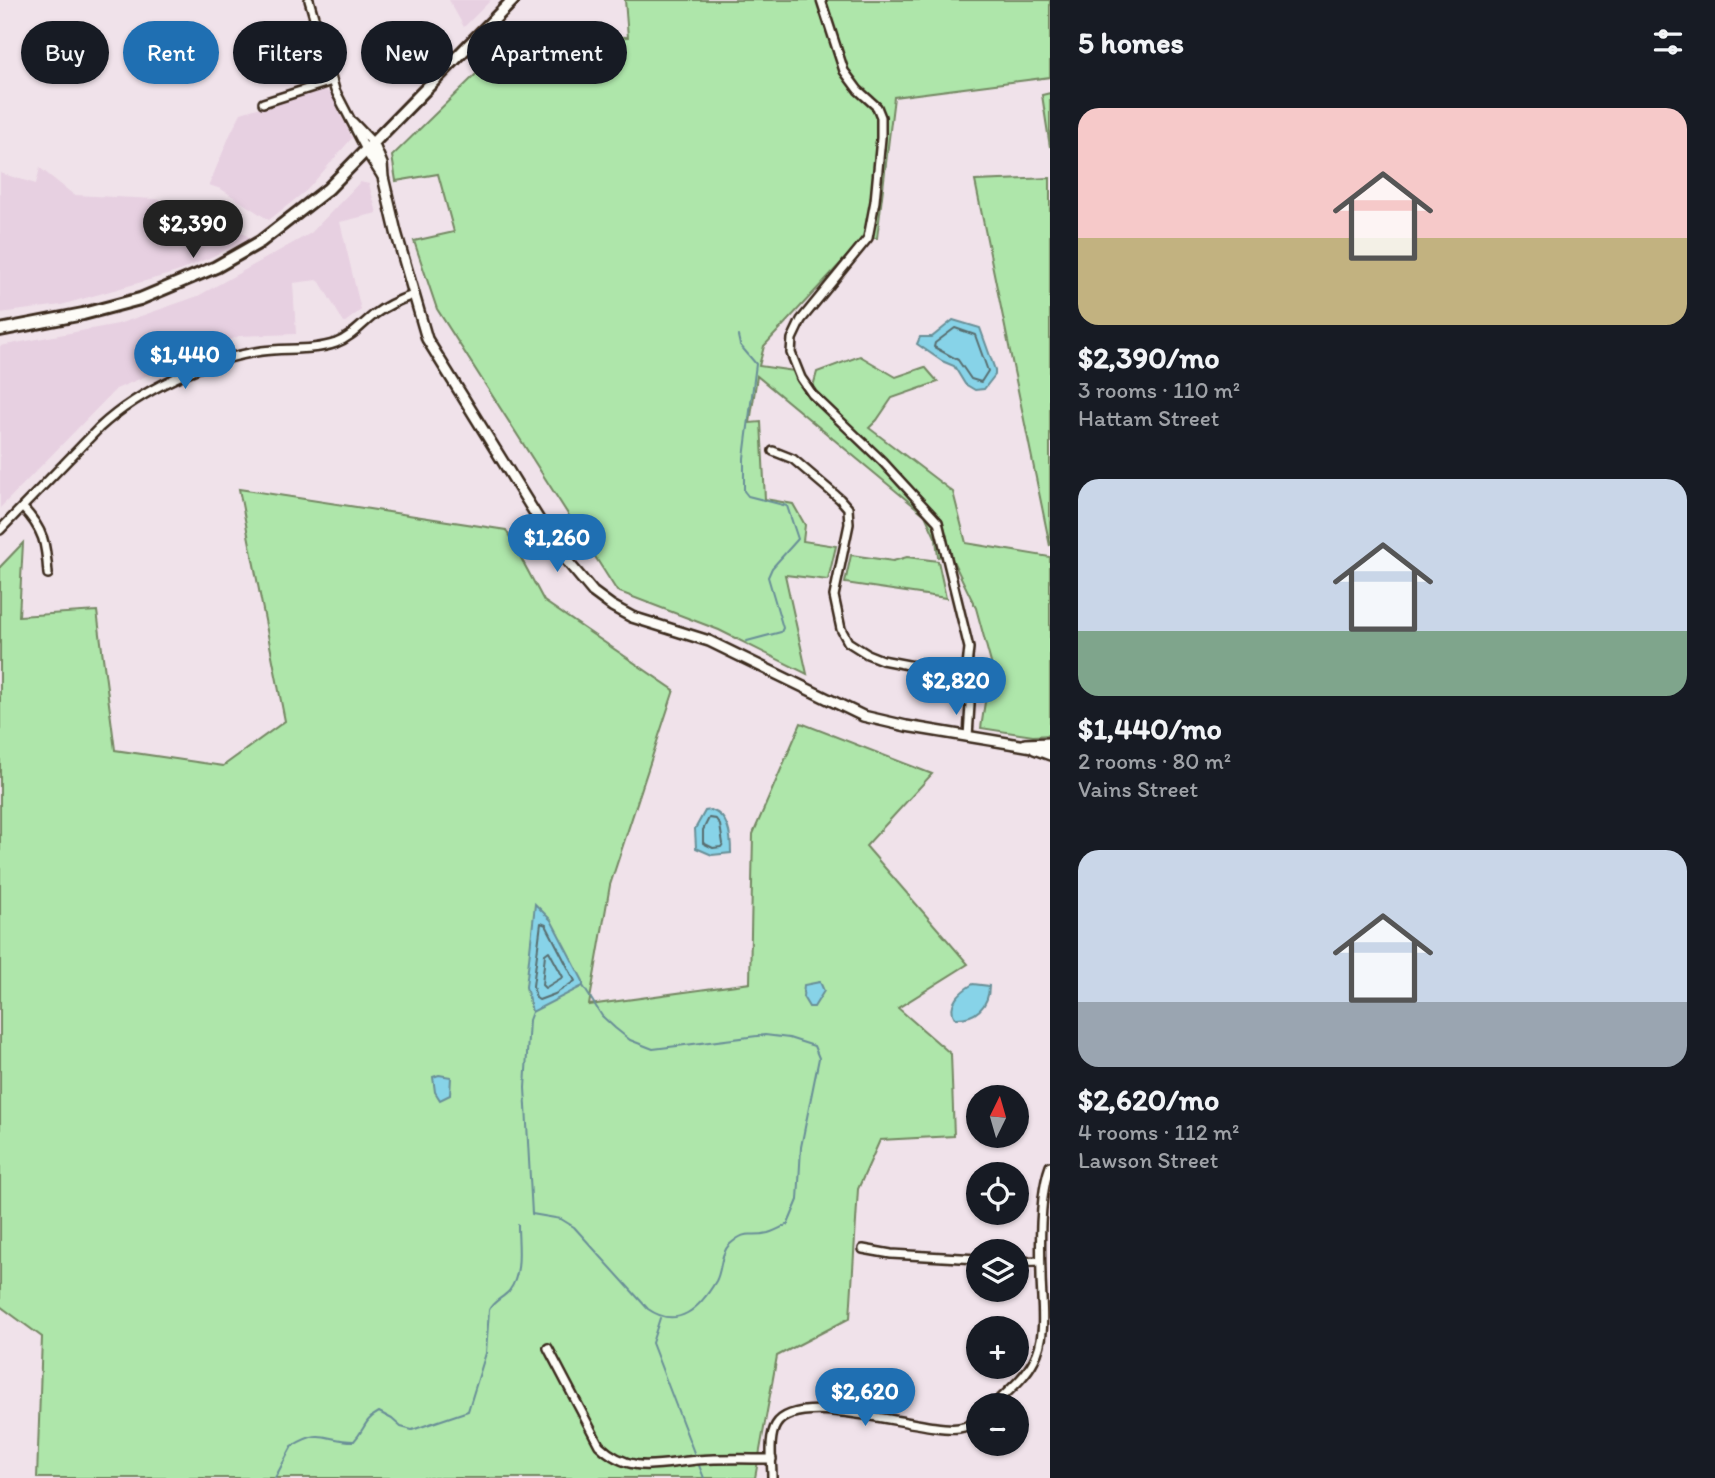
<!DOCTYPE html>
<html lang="en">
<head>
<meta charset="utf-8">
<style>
  body { margin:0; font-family:Itim,sans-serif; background:#242831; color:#f1f3f6; height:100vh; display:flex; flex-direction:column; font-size:26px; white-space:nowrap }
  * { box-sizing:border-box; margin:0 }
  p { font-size:23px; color:#9ea1a6 }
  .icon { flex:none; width:38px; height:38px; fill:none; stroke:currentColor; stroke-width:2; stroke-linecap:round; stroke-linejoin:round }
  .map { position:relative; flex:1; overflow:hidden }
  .drawer { display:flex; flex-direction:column; background:#171b24; width:665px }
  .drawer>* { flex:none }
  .banner { position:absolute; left:21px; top:21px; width:665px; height:63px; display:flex; gap:14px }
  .needle { width:46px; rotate:5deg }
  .fabs { position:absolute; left:966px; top:1085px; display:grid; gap:14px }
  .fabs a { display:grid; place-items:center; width:63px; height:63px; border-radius:50%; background:#171b24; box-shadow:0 2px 5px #0004; font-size:35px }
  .price { position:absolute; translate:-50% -60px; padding:0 16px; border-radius:24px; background:#1f6fb2; color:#fff; font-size:23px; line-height:46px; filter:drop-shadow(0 2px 4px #0008) }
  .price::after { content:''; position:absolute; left:50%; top:42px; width:21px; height:16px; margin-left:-10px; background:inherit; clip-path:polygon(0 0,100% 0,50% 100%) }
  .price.active { background:#222; color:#fff }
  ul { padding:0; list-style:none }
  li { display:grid; align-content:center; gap:14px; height:371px; padding:0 28px }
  li span { display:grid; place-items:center; height:217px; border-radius:21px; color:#555 }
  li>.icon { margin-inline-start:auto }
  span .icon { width:126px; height:126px; fill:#fffc; stroke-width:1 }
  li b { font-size:30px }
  h2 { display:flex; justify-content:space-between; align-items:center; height:84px; padding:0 28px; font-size:30px }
  .tag { padding:0 24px; border-radius:32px; background:#171b24; box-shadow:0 2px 5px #0004; font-size:24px; line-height:63px }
  .tag.active { background:#1f6fb2; color:#fff }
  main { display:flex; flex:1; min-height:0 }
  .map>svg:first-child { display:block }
</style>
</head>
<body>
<main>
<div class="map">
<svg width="1050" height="1478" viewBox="0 0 1050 1478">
  <rect width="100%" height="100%" fill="#f0e2ea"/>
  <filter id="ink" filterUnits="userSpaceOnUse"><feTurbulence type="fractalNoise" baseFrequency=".0143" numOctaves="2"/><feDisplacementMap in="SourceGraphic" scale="14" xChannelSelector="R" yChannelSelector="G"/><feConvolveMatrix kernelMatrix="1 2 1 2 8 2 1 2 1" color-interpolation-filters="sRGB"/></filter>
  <g filter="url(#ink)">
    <g fill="#e7d0e1">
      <polygon points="449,0 491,0 464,27"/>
      <polygon points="322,88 331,94 352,138 307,190 269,220 221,189 209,185 230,135 241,113"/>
      <polygon points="40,168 74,195 155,199 214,210 251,239 177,272 61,305 0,313 0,173 36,184"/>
      <polygon points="360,182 369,184 377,213 340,222 361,310 344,323 320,282 317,280 293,283 296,334 239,336 116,389 0,508 0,346 118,324 198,296 311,233"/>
    </g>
    <g fill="#aee6aa" stroke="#748864" stroke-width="2">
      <polygon points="625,0 1050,0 1050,77 894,97 877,238 864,238 764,346 759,366 794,371 806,390 883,467 938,526 942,556 938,557 936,539 925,515 757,376 750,423 761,422 765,499 793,504 805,525 803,541 836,546 828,580 785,575 807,674 719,630 617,591 437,309 414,241 454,232 438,174 396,181 392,156 516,35 628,37"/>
      <polygon points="1050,93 1050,147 1042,95"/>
      <polygon points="1050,178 1050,546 975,181"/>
      <polygon points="860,356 896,377 925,367 938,382 892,398 877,420 869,428 953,492 966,543 1050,557 1050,735 1033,736 981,728 991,663 976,608 953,561 942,519 812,390 817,372"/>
      <polygon points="239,489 506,530 544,601 674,690 610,885 589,1005 750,983 753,834 801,723 932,774 866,846 968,964 898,1008 951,1054 954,1136 880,1140 858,1189 850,1318 777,1356 755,1478 37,1478 42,1337 0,1306 0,567 23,543 19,616 97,611 115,750 223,766 285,721"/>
      <polygon points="851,555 893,561 907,557 938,561 946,598 845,583"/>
    </g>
    <g fill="#87d3e8" stroke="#698f97" stroke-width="2">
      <polygon points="953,320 980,328 995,370 995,375 984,389 975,390 965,384 954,366 942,361 917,344 920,337 932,337"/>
      <path d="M711,810C729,816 731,835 731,853L712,855L696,848L695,829L705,811Z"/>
      <polygon points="535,904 551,920 583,981 583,986 532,1012 526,987"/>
      <polygon points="820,982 824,991 814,1007 809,1007 803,997 804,985"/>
      <path d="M973,984L989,986C989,1007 975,1019 955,1018C946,1004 961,991 973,984Z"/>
      <polygon points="439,1075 451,1077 450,1095 440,1100 435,1092 433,1077"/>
    </g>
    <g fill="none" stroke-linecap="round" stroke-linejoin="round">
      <g stroke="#596e6f" stroke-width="2">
        <polygon points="955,328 975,335 988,371 981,382 971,379 958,360 934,347 935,343"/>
        <polygon points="709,818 716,819 720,825 723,844 721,847 713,848 703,843 703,830"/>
        <polygon points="541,923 546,925 575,981 555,994 539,1000 536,998 533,986"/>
        <polygon points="549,951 563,977 545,988 542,985 545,954"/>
      </g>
      <g stroke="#698f97" stroke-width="2">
        <polyline points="738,336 740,345 756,364 744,458 744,491 748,496 787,506 798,539 772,568 768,577 783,628 781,632 747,641"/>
        <path d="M532,1012L529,1020L525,1088L532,1214L561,1219L574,1227L648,1309C678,1330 700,1308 716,1281C722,1270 720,1254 729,1245C748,1228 748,1238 768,1233C775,1231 782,1227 788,1224L798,1200L801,1147L819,1058L814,1046L789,1038L765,1035L653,1049L630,1040L615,1028L602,1016L583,986"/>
        <polyline points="660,1318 652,1343 696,1458"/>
        <polyline points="698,1463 704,1478"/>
        <path d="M275,1478L292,1446C323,1427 324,1441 354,1441C365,1429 364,1420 379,1412L392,1419L401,1427L412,1430L468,1411L486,1353L489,1310C493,1301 503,1298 509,1291C523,1273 518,1246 518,1225"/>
      </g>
      <g stroke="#3b2a1e" stroke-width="12">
        <g id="minor">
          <polyline points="309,0 335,90 366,150"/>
          <polyline points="821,0 844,71 858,90 877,107 881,117 881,138 875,201 868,238 801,320 792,339 791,353 801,378 812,394 882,461 938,522 969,648 966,676 970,704 968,737"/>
          <polyline points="263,103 332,81"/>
          <polyline points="353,122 373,143"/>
          <polyline points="773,451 793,459 840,499 848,508 849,524 834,596 841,629 848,642 867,654 882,660 966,676"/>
          <path d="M23,508C44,530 46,544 48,574"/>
          <path d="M0,530L99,428C140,390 206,359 262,351C286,348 313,351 336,343C352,337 362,324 375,314C387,305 399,300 413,295"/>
          <polyline points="1034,750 1050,756"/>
          <polyline points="863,1249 891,1254 978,1259"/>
          <polyline points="1017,1262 1040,1261"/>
          <path d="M548,1348L599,1445C630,1475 658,1464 696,1460C721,1458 747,1459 772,1459"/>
          <path d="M994,1405C1008,1391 1025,1378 1034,1360C1048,1334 1041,1303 1041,1274C1040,1245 1040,1193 1050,1166"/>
          <path d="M772,1478C772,1462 768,1438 776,1425C798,1388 924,1433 959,1428C966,1427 972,1424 978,1420"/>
        </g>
      </g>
      <g stroke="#3b2a1e" stroke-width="14">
        <g id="tertiary">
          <polyline points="373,143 382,164 383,177 396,232 427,339 557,549 593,592 612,606 632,617 709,641 863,716 906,726 1050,750"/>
          <polyline points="366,150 382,175"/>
          <polyline points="1025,744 1050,743"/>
        </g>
      </g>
      <g stroke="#3b2a1e" stroke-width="16">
        <polyline id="secondary" points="0,330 83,314 140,299 216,267 260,242 328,189 513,0"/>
      </g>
      <use href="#minor" stroke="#fdfcf7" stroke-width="7"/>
      <use href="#tertiary" stroke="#fdfcf7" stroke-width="9"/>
      <use href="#secondary" stroke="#fdfcf7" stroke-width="10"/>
    </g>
  </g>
</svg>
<div class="fabs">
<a><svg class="needle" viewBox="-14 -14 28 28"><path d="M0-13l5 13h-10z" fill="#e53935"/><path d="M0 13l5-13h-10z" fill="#9ea1a6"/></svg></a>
<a><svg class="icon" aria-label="locate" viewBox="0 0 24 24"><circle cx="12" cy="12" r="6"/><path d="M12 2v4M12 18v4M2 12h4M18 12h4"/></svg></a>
<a><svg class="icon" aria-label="layers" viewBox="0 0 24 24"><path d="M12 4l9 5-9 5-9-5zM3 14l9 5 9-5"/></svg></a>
<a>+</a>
<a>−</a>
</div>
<b class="price active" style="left:193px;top:260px">$2,390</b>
<b class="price" style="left:185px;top:391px">$1,440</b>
<b class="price" style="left:557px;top:574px">$1,260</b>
<b class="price" style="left:956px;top:717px">$2,820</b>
<b class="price" style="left:865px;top:1428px">$2,620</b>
<div class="banner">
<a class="tag">Buy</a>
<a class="tag active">Rent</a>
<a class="tag">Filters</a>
<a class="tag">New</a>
<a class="tag">Apartment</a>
</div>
</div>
<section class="drawer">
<h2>5 homes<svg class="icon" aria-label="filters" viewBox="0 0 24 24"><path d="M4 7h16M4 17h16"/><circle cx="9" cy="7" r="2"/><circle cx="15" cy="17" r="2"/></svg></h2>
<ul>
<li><span style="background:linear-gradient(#f6c9c9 60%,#c2b280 0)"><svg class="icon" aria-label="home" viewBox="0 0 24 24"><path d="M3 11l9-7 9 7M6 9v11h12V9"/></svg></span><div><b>$2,390/mo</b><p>3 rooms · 110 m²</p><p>Hattam Street</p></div></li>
<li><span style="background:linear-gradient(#c9d6e8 70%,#7fa58c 0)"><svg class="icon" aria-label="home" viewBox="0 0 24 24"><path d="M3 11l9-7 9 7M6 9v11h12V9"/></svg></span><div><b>$1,440/mo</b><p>2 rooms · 80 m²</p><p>Vains Street</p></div></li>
<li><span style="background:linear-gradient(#c9d6e8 70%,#9aa5b1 0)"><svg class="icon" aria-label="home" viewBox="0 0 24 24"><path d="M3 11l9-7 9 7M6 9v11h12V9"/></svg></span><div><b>$2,620/mo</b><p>4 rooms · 112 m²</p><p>Lawson Street</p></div></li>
</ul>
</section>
</main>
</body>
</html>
